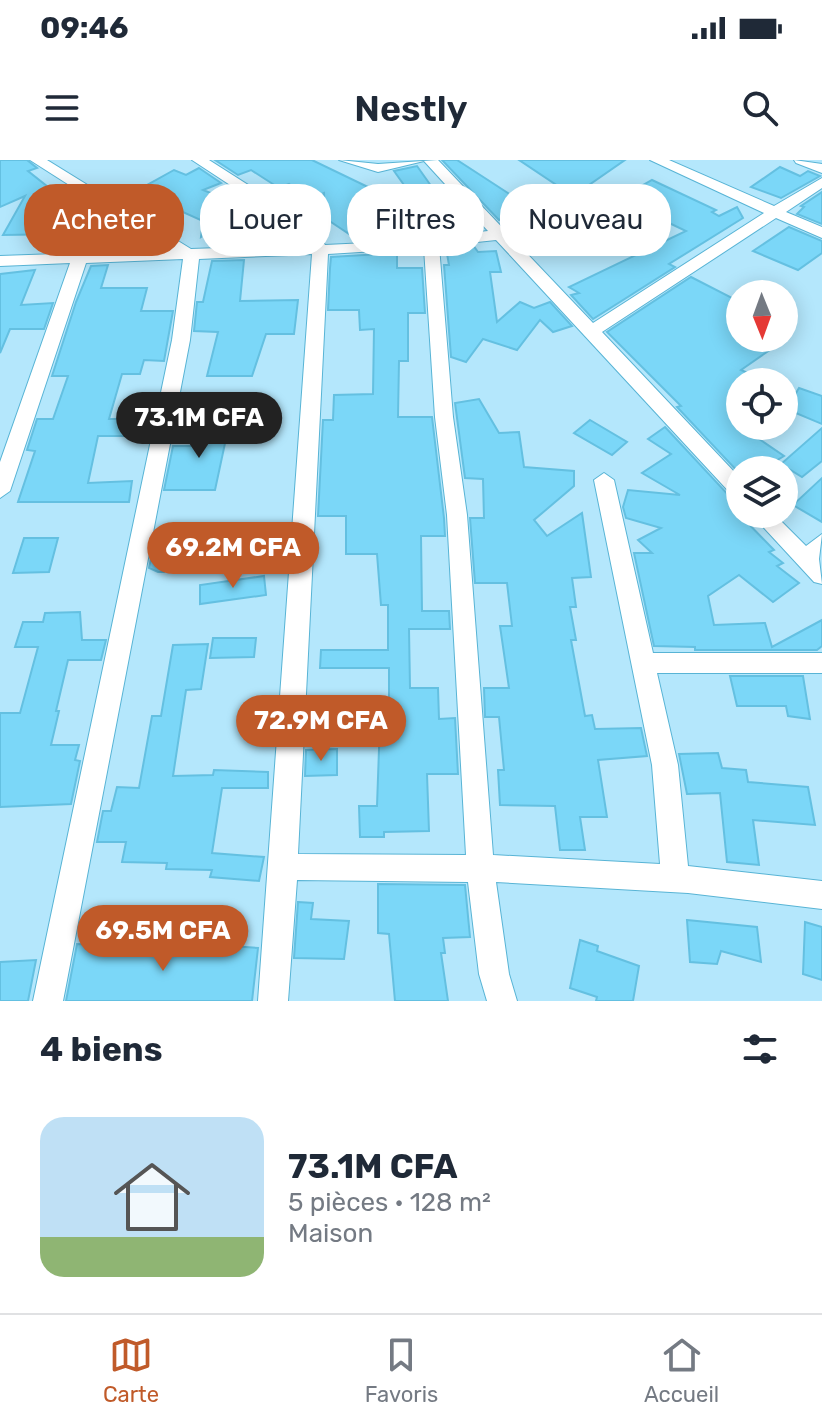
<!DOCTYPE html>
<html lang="fr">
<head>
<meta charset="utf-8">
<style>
  body { margin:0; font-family:Rubik,sans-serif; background:#f2f2f3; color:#1f2937; height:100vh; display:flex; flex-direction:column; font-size:30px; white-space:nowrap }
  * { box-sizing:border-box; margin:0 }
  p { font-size:26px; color:#747a83 }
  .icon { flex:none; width:44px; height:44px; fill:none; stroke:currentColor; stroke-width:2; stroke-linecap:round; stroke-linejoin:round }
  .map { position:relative; height:841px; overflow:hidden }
  .panel { display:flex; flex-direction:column; background:#fff; flex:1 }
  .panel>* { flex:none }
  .top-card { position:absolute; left:24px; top:24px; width:774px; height:72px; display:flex; gap:16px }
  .needle { width:52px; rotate:179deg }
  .controls { position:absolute; left:726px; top:120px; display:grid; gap:16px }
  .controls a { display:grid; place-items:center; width:72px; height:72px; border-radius:50%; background:#fff; box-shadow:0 4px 20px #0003; font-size:40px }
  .price { position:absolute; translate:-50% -68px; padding:0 18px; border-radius:28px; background:#c05a29; color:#fff; font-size:26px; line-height:52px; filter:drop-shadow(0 2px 4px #0008) }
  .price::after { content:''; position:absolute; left:50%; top:48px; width:24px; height:18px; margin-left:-12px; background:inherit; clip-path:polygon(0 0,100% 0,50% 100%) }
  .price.current { background:#222; color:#fff }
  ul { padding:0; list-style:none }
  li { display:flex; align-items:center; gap:24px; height:200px; padding:0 40px }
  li+li { border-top:2px solid #e0e1e3 }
  li span { display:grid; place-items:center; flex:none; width:224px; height:160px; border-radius:24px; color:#555 }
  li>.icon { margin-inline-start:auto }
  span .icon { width:96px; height:96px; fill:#fffc; stroke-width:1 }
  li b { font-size:34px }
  h2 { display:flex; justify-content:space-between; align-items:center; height:96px; padding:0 40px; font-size:34px }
  .pill { padding:0 28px; border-radius:32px; background:#fff; box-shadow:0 4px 20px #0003; font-size:28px; line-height:72px }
  .pill.current { background:#c05a29; color:#fff }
  .status { display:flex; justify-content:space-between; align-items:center; height:56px; padding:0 40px; background:#fff; direction:ltr }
  .status svg { height:22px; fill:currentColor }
  header { display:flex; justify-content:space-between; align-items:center; height:104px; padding:0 40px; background:#fff; font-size:36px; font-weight:600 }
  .dock { display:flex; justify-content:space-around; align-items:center; height:112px; border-top:2px solid #e0e1e3; background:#fff; font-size:22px; color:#747a83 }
  .dock a { display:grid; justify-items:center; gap:4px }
  .dock .current { color:#c05a29 }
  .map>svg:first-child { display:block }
</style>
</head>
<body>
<div class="status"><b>09:46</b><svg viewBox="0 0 49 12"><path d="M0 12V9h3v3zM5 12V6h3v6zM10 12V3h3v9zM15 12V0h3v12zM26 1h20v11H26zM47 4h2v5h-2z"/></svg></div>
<header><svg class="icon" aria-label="menu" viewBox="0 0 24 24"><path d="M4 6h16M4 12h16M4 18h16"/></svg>Nestly<svg class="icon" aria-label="search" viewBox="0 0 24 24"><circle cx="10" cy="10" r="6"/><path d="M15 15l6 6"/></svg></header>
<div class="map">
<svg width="822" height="841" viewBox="0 0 822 841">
  <rect width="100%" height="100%" fill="#b4e7fc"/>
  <g fill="#7bd7f8" stroke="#64c0e1" stroke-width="2">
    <polygon points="0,0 27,0 37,8 28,11 76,49 67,74 3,75 25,36 0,47"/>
    <polygon points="215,0 312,0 397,41 402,72 396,73 396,78 358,80 325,58 324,33 309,39 289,24 279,28 251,10 238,15"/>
    <polygon points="442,0 457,0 531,48 499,60"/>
    <polygon points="519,0 625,0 573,36"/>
    <polygon points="417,6 434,30 463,71 443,73 441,65 434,67 394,11"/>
    <polygon points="780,7 800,16 808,11 820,16 781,38 751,27"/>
    <polygon points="199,8 221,23 203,30 246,47 201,77 203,61 163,43 174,35 149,24 174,10 186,15"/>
    <polygon points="652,20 716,50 712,52 719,56 737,47 743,58 669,104 675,107 593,159 571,135 579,133 569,127 686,71 644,51 638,55 610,44"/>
    <polygon points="822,32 822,64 797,54 804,47 801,46"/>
    <polygon points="789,67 822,81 822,93 798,110 753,91"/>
    <polygon points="473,85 478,92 496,91 501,112 490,112 497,162 520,142 534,148 550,142 572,166 553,172 540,160 517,190 483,179 466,202 451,197 444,105 449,105 446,88"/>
    <polygon points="397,93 397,108 422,108 425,153 408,153 408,201 399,201 398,257 432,257 444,358 445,376 421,376 422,451 449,451 450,469 409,469 410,528 438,528 439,559 455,558 458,614 427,614 429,671 384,672 384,677 360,677 359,646 377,646 380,561 389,561 389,508 320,508 321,490 388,490 388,445 381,445 377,394 346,394 346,356 318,356 323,260 333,260 334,235 373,234 374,169 360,170 359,150 328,150 330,108 331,97"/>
    <polygon points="244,100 240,141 298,140 294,174 266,174 252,216 207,216 218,172 194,171 197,142 203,142 212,101"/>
    <polygon points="108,105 101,128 147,128 141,151 173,151 164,201 144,200 140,214 122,214 109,259 138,259 133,276 98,276 88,323 132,321 129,342 18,342 35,291 27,290 37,259 53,259 68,216 52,216 76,142 91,106"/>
    <polygon points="35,110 21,145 53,143 44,169 10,169 0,193 0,114"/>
    <polygon points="691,117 740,142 740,178 757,178 774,187 741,210 759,218 752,222 740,222 740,266 784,296 761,310 740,310 740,314 677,247 681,246 607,172"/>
    <polygon points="784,228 796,233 799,228 822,236 822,264 784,248"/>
    <polygon points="237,236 260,237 252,269 231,268"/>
    <polygon points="479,239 499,273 519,272 524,307 574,311 574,326 534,360 547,376 582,353 591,417 572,418 576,447 570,447 576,480 571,480 585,556 592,555 595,569 641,568 647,596 598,600 607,657 580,657 585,690 560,690 555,646 500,645 498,610 504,610 499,557 485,557 484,528 509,528 500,466 512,466 507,423 475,423 470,358 484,358 483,319 465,318 455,243"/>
    <polygon points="206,260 230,260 215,330 164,330 173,286 200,286"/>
    <polygon points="590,260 627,282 612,295 574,273"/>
    <polygon points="665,267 731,338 740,341 737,352 774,390 769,392 783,403 777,406 799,423 773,442 739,415 708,436 714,465 765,463 772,487 822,460 822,486 817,490 695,490 695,487 654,486 634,393 652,393 638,380 661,368 626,358 623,347 628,330 680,335 642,313 671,294 648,279"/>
    <polygon points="822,268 822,301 802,317 781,304"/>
    <polygon points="822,318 822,362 793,345"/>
    <polygon points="24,378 58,378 49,412 13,413"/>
    <polygon points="165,381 185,391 164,412 158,412 149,408 152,394"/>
    <polygon points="264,416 266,435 200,444 200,425"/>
    <polygon points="80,452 82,480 106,480 101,500 68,500 56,551 59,551 51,585 79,585 75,600 80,601 71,644 0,647 0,553 20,553 38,487 15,487 23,462 43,462 45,453"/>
    <polygon points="213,478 256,478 254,497 210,498"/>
    <polygon points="208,484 201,529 186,530 173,616 213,615 214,610 268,612 268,628 222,628 212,693 264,697 259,721 210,717 212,710 166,709 167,703 122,702 126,682 97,682 103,651 111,651 117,627 139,628 152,556 161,556 173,485"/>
    <polygon points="730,516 803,516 810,559 788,556 786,546 737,546"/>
    <polygon points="337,589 337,615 305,616 306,590"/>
    <polygon points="718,593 722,608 746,610 748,622 808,627 815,665 753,660 759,705 727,702 720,633 687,634 679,594"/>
    <polygon points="378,724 465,725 470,777 443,778 445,793 441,793 448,841 395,841 389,774 378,773"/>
    <polygon points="298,742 313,743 311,759 349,761 344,799 294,798"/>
    <polygon points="687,760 757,767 761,802 721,791 717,804 690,802"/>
    <polygon points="805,762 822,767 822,820 803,814"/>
    <polygon points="580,780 598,786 597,791 639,806 633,841 596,841 597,837 570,828"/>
    <polygon points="158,781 258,788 252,841 66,841 77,784 157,787"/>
    <polygon points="36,800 28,841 0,841 0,802"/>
  </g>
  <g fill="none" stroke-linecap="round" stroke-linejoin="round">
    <g stroke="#58b4d5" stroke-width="2">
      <g id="minor">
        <path d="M30,0H47L191,89L310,85L303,73L192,0H209L314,67L325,85L388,82L488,71L424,1L378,12L339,0L378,4L438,0L593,163L764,53L650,0H669L774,46L822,18V28L786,52L822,67V78L776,58L602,172L740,318V338L733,336L496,80L439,86L453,257L467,355L493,695L660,704L652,605L594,320L604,313L614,320L653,493H822V513H657L678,605L688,706L822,721V749L688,733L496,722L509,814L517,841H487L479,814L468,722L297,720L288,841H258L312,94L199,99L190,180L63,841H33L172,180L183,99L86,103L10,331L0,338V302L70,103L0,106V96L171,90ZM424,88L435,257L447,355L466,695L298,694L328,94Z"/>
        <polygon points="794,0 822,4 822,13 796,3"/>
        <polygon points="751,354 774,354 806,386 822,374 819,399 822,424 814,422"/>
      </g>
    </g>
    <use href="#minor" fill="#fff" fill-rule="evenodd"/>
  </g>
</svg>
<div class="controls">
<a><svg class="needle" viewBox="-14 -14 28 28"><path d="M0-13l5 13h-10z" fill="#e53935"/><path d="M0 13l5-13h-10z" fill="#747a83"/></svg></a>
<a><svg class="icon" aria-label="locate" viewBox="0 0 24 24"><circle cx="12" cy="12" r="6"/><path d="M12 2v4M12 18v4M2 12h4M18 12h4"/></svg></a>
<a><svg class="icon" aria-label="layers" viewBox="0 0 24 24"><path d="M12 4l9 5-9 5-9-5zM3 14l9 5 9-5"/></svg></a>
</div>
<b class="price current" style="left:199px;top:300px">73.1M CFA</b>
<b class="price" style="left:233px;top:430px">69.2M CFA</b>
<b class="price" style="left:321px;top:603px">72.9M CFA</b>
<b class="price" style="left:163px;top:813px">69.5M CFA</b>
<div class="top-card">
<a class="pill current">Acheter</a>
<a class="pill">Louer</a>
<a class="pill">Filtres</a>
<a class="pill">Nouveau</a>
</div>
</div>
<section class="panel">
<h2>4 biens<svg class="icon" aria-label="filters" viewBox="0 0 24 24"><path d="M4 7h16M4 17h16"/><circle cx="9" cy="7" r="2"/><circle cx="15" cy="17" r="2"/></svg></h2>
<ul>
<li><span style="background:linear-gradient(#bfe0f5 75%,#8fb573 0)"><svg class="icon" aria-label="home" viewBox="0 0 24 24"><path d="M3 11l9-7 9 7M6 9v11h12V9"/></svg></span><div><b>73.1M CFA</b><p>5 pièces · 128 m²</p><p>Maison</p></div></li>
</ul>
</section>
<nav class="dock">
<a class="current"><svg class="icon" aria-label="map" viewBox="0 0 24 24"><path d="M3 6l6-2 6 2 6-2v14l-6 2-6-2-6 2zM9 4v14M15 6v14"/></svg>Carte</a>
<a><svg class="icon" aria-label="saved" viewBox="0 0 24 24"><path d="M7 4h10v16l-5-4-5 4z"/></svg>Favoris</a>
<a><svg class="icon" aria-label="home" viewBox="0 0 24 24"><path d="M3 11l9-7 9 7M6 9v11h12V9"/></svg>Accueil</a>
</nav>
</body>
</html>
